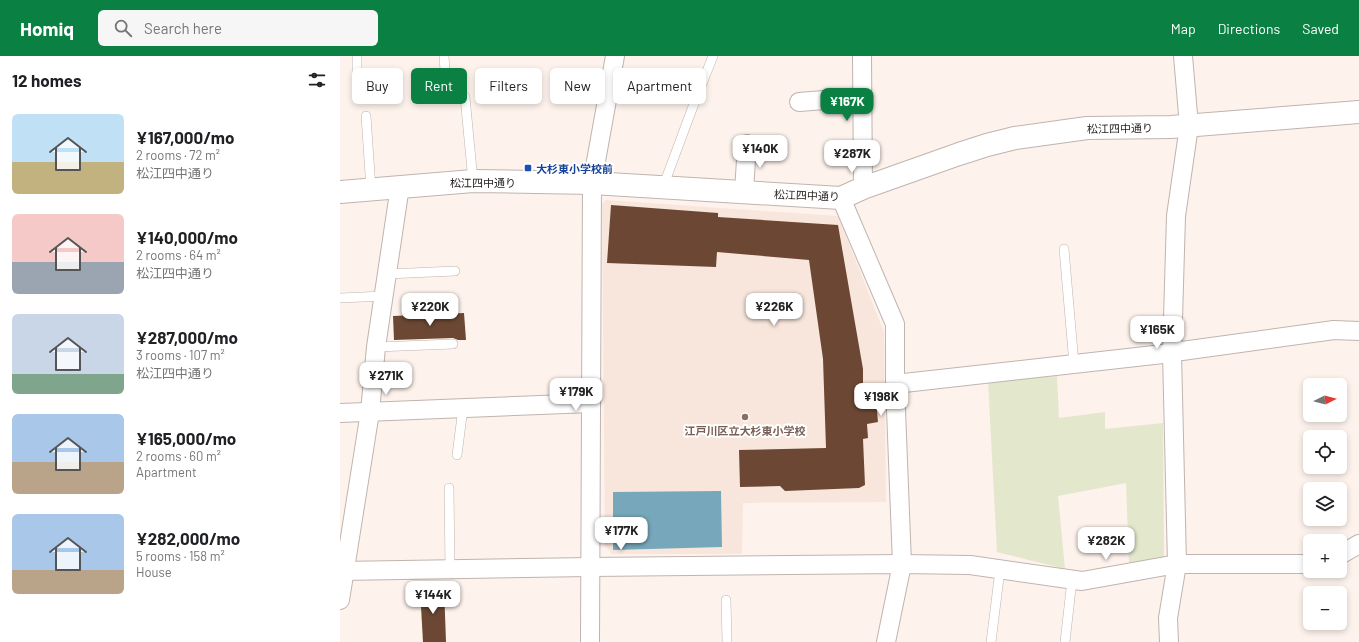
<!DOCTYPE html>
<html lang="en">
<head>
<meta charset="utf-8">
<style>
  body { margin:0; font-family:Barlow,"Noto Sans JP",sans-serif; background:#f6f6f6; color:#202124; height:100vh; display:flex; flex-direction:column; font-size:15px; white-space:nowrap }
  * { box-sizing:border-box; margin:0 }
  p { font-size:13px; color:#757577 }
  .icon { flex:none; width:22px; height:22px; fill:none; stroke:currentColor; stroke-width:2; stroke-linecap:round; stroke-linejoin:round }
  .map { position:relative; flex:1; overflow:hidden }
  .sheet { display:flex; flex-direction:column; background:#fff; width:340px }
  .sheet>* { flex:none }
  .top-card { position:absolute; left:12px; top:12px; width:380px; height:36px; display:flex; gap:8px }
  .needle { width:26px; rotate:84deg }
  .controls { position:absolute; left:963px; top:322px; display:grid; gap:8px }
  .controls a { display:grid; place-items:center; width:44px; height:44px; border-radius:6px; background:#fff; box-shadow:0 2px 6px #0003; font-size:20px }
  .price { position:absolute; translate:-50% -34px; padding:0 9px; border-radius:8px; background:#fff; color:#222; font-size:13px; line-height:26px; filter:drop-shadow(0 1px 2px #0008) }
  .price::after { content:''; position:absolute; left:50%; top:24px; width:12px; height:9px; margin-left:-6px; background:inherit; clip-path:polygon(0 0,100% 0,50% 100%) }
  .price.on { background:#0b8043; color:#fff }
  ul { padding:0; list-style:none }
  li { display:flex; align-items:center; gap:12px; height:100px; padding:0 12px }
  li span { display:grid; place-items:center; flex:none; width:112px; height:80px; border-radius:6px; color:#555 }
  li>.icon { margin-inline-start:auto }
  span .icon { width:48px; height:48px; fill:#fffc; stroke-width:1 }
  li b { font-size:17px }
  h2 { display:flex; justify-content:space-between; align-items:center; height:48px; padding:0 12px; font-size:17px }
  .tag { padding:0 14px; border-radius:6px; background:#fff; box-shadow:0 2px 6px #0003; font-size:14px; line-height:36px }
  .tag.on { background:#0b8043; color:#fff }
  header { display:flex; align-items:center; gap:24px; box-sizing:border-box; height:56px; padding:0 20px; background:#0b8043; color:#fff }
  header strong { font-size:19px }
  nav { display:flex; gap:22px; margin-inline-start:auto; font-size:14px }
  .search { width:280px; height:36px; background:#f6f6f6; display:flex; align-items:center; gap:10px; box-sizing:border-box; padding:0 14px; border-radius:6px; color:#757577; font-size:15px }
  main { display:flex; flex:1; min-height:0 }
  .map>svg:first-child { display:block }
</style>
</head>
<body>
<header>
<strong>Homiq</strong>
<div class="search"><svg class="icon" aria-label="search" viewBox="0 0 24 24"><circle cx="10" cy="10" r="6"/><path d="M15 15l6 6"/></svg>Search here</div>
<nav><a>Map</a><a>Directions</a><a>Saved</a></nav>
</header>
<main>
<section class="sheet">
<h2>12 homes<svg class="icon" aria-label="filters" viewBox="0 0 24 24"><path d="M4 7h16M4 17h16"/><circle cx="9" cy="7" r="2"/><circle cx="15" cy="17" r="2"/></svg></h2>
<ul>
<li><span style="background:linear-gradient(#bfe0f5 60%,#c2b280 0)"><svg class="icon" aria-label="home" viewBox="0 0 24 24"><path d="M3 11l9-7 9 7M6 9v11h12V9"/></svg></span><div><b>¥167,000/mo</b><p>2 rooms · 72 m²</p><p>松江四中通り</p></div></li>
<li><span style="background:linear-gradient(#f6c9c9 60%,#9aa5b1 0)"><svg class="icon" aria-label="home" viewBox="0 0 24 24"><path d="M3 11l9-7 9 7M6 9v11h12V9"/></svg></span><div><b>¥140,000/mo</b><p>2 rooms · 64 m²</p><p>松江四中通り</p></div></li>
<li><span style="background:linear-gradient(#c9d6e8 75%,#7fa58c 0)"><svg class="icon" aria-label="home" viewBox="0 0 24 24"><path d="M3 11l9-7 9 7M6 9v11h12V9"/></svg></span><div><b>¥287,000/mo</b><p>3 rooms · 107 m²</p><p>松江四中通り</p></div></li>
<li><span style="background:linear-gradient(#a9c7e8 60%,#b9a48a 0)"><svg class="icon" aria-label="home" viewBox="0 0 24 24"><path d="M3 11l9-7 9 7M6 9v11h12V9"/></svg></span><div><b>¥165,000/mo</b><p>2 rooms · 60 m²</p><p>Apartment</p></div></li>
<li><span style="background:linear-gradient(#a9c7e8 70%,#b9a48a 0)"><svg class="icon" aria-label="home" viewBox="0 0 24 24"><path d="M3 11l9-7 9 7M6 9v11h12V9"/></svg></span><div><b>¥282,000/mo</b><p>5 rooms · 158 m²</p><p>House</p></div></li>
</ul>
</section>
<div class="map">
<svg width="1019" height="586" viewBox="0 0 1019 586">
  <rect width="100%" height="100%" fill="#fdf2ec"/>
  <polygon fill="#f8e6dc" points="266,144 498,160 544,276 546,446 403,447 402,498 272,498 265,489 262,148"/>
  <polygon fill="#e3e7cc" points="717,320 719,362 765,356 765,373 823,367 824,501 789,507 786,427 718,440 725,513 657,496 648,325"/>
  <polygon fill="#77a7ba" points="381,435 382,491 273,494 273,436"/>
  <g fill="#6c4834">
    <polygon points="271,149 378,157 378,161 498,169 523,313 523,334 535,333 538,366 527,368 528,382 523,383 525,429 519,432 445,435 440,430 400,431 399,394 486,392 483,303 469,204 377,196 376,211 267,207"/>
    <polygon points="124,257 126,284 118,284 113,282 54,284 53,260"/>
    <polygon points="104,531 106,586 83,586 80,533"/>
  </g>
  <g fill="none" stroke-linecap="round" stroke-linejoin="round">
    <g stroke="#bfb4af" stroke-width="10">
      <g id="lane">
        <polyline points="17,0 17,17"/>
        <polyline points="104,0 105,15"/>
        <polyline points="125,41 133,125"/>
        <polyline points="26,60 31,133"/>
        <polyline points="323,131 352,53 373,0"/>
        <polyline points="724,193 734,308"/>
        <polyline points="47,218 115,215"/>
        <polyline points="0,242 44,240"/>
        <polyline points="36,291 113,288"/>
        <polyline points="117,399 123,352"/>
        <polyline points="109,432 110,513"/>
        <polyline points="386,544 387,586"/>
        <polyline points="651,586 660,514"/>
        <polyline points="725,586 732,524"/>
      </g>
    </g>
    <g stroke="#bfb4af" stroke-width="20">
      <g id="street">
        <polyline points="522,0 523,132"/>
        <polyline points="459,46 522,41"/>
        <polyline points="404,136 407,88"/>
        <polyline points="501,142 555,268 555,328 562,508 546,586"/>
        <polyline points="555,328 832,297 842,295 994,274 1019,275"/>
        <polyline points="0,357 251,347"/>
        <polyline points="1000,499 1019,488"/>
        <polyline points="0,515 250,511 562,508 630,509 742,525 837,508 970,508"/>
        <polyline points="0,544 30,356 36,291 60,130"/>
        <polyline points="250,586 252,127 275,0"/>
        <polyline points="829,586 828,562 837,508 832,297 836,160 849,70 843,0"/>
      </g>
    </g>
    <g stroke="#bfb4af" stroke-width="24">
      <polyline id="secondary" points="0,136 133,125 252,127 501,142 523,132 619,98 647,89 675,82 747,72 831,71 1019,56"/>
    </g>
    <use href="#lane" stroke="#fff" stroke-width="9"/>
    <use href="#street" stroke="#fff" stroke-width="18"/>
    <use href="#secondary" stroke="#fff" stroke-width="22"/>
  </g>
  <rect fill="#1a4fb4" stroke="#fff" stroke-width="1.5" x="184" y="108" width="8" height="8" rx="2"/>
  <circle fill="#8d6e63" stroke="#fff" stroke-width="1.5" cx="405" cy="361" r="4"/>
  <g text-anchor="middle" dominant-baseline="central" stroke-width="4" stroke-linejoin="round" paint-order="stroke">
    <g font-size="11" fill="#211d1b" stroke="#fff">
      <text transform="translate(780 72) rotate(-1)">松江四中通り</text>
      <text x="143" y="126">松江四中通り</text>
      <text transform="translate(467 139) rotate(2)">松江四中通り</text>
    </g>
    <g font-size="11" font-weight="bold" fill="#164399" stroke="#fff" text-anchor="start">
      <text x="196" y="112">大杉東小学校前</text>
    </g>
    <g font-size="11" font-weight="bold" fill="#785e54" stroke="#fff">
      <text x="405" y="374">江戸川区立大杉東小学校</text>
    </g>
  </g>
</svg>
<div class="controls">
<a><svg class="needle" viewBox="-14 -14 28 28"><path d="M0-13l5 13h-10z" fill="#e53935"/><path d="M0 13l5-13h-10z" fill="#757577"/></svg></a>
<a><svg class="icon" aria-label="locate" viewBox="0 0 24 24"><circle cx="12" cy="12" r="6"/><path d="M12 2v4M12 18v4M2 12h4M18 12h4"/></svg></a>
<a><svg class="icon" aria-label="layers" viewBox="0 0 24 24"><path d="M12 4l9 5-9 5-9-5zM3 14l9 5 9-5"/></svg></a>
<a>+</a>
<a>−</a>
</div>
<b class="price on" style="left:507px;top:66px">¥167K</b>
<b class="price" style="left:420px;top:113px">¥140K</b>
<b class="price" style="left:512px;top:118px">¥287K</b>
<b class="price" style="left:90px;top:271px">¥220K</b>
<b class="price" style="left:434px;top:271px">¥226K</b>
<b class="price" style="left:817px;top:294px">¥165K</b>
<b class="price" style="left:46px;top:340px">¥271K</b>
<b class="price" style="left:236px;top:356px">¥179K</b>
<b class="price" style="left:541px;top:361px">¥198K</b>
<b class="price" style="left:281px;top:495px">¥177K</b>
<b class="price" style="left:766px;top:505px">¥282K</b>
<b class="price" style="left:93px;top:559px">¥144K</b>
<div class="top-card">
<a class="tag">Buy</a>
<a class="tag on">Rent</a>
<a class="tag">Filters</a>
<a class="tag">New</a>
<a class="tag">Apartment</a>
</div>
</div>
</main>
</body>
</html>
